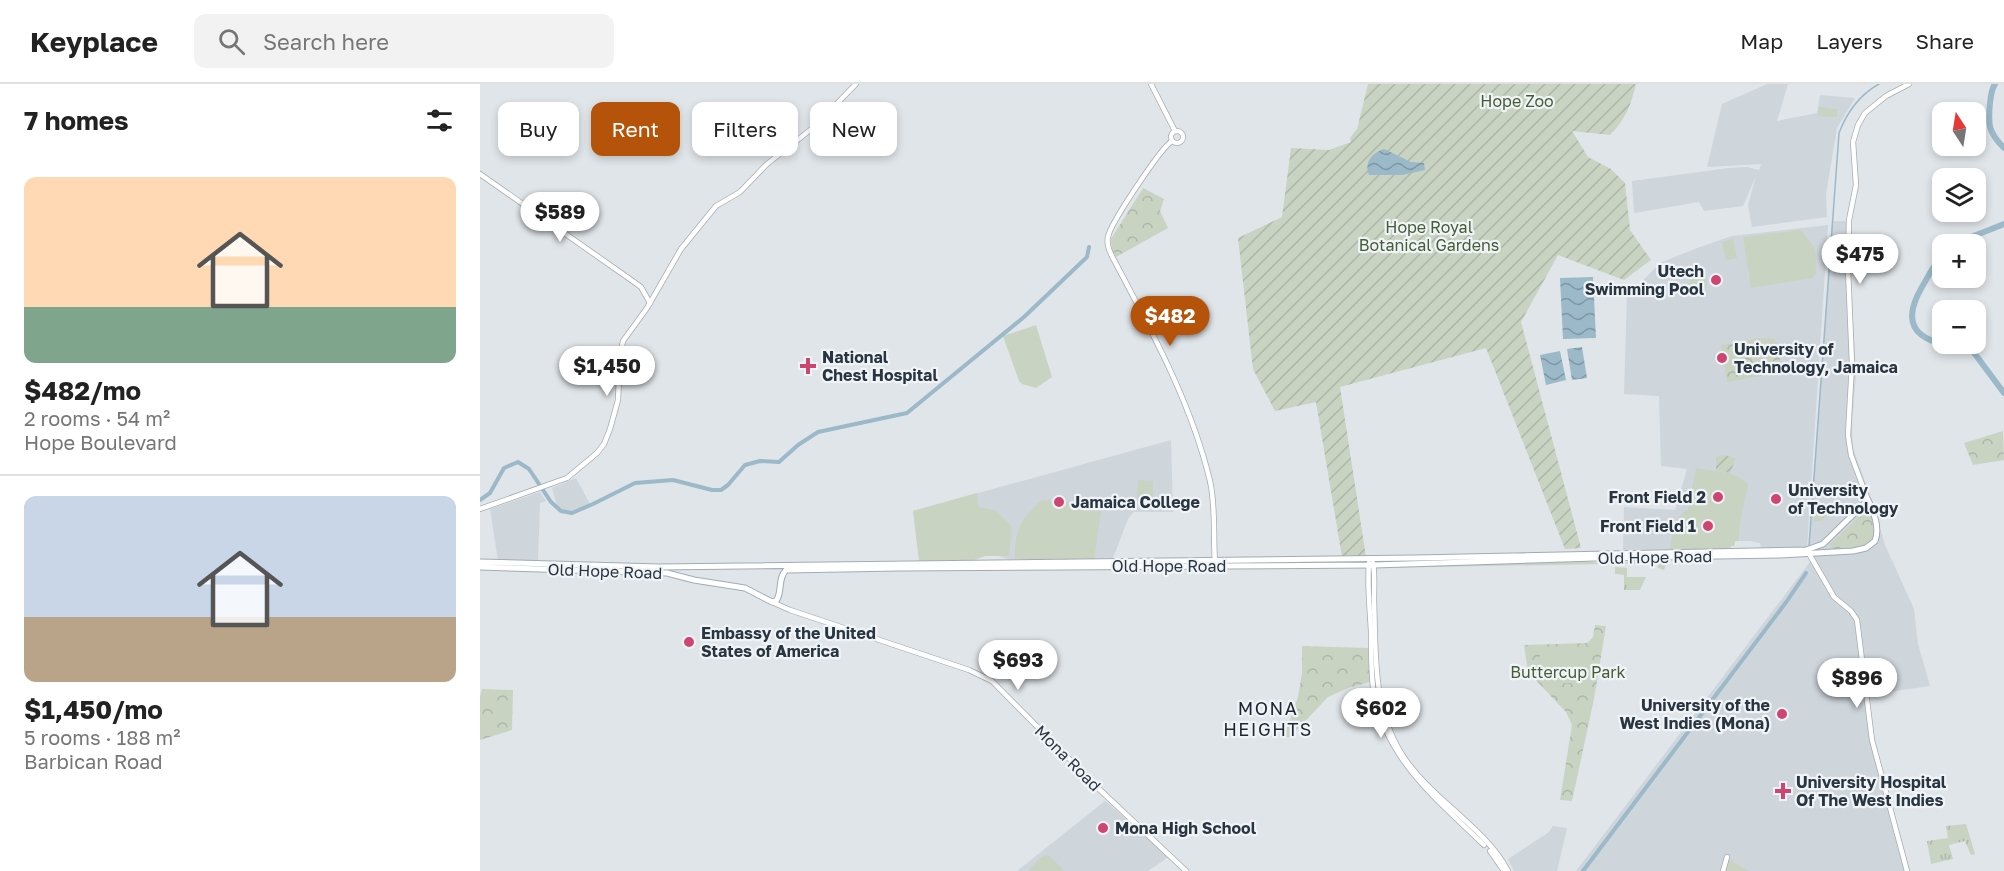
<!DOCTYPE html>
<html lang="en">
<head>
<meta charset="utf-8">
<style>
  body { margin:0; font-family:"Golos Text",sans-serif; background:#f2f2f2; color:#222; height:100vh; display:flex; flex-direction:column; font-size:22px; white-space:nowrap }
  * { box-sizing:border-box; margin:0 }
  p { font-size:20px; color:#767676 }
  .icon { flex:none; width:33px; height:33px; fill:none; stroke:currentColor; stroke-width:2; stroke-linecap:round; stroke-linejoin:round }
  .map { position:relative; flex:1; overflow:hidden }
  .side { display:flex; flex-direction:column; background:#fff; width:480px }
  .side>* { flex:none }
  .hud { position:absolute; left:18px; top:18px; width:570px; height:54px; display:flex; gap:12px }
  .needle { width:39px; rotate:348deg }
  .buttons { position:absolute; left:1452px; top:18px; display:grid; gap:12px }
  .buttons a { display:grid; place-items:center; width:54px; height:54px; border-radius:12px; background:#fff; box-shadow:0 3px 9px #0003; font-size:30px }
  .price { position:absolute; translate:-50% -51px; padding:0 14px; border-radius:21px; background:#fff; color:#222; font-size:20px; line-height:39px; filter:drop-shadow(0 2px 3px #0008) }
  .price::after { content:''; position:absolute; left:50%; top:36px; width:18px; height:14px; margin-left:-9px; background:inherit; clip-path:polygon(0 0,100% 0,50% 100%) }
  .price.current { background:#b45309; color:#fff }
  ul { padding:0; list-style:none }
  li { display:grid; align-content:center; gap:12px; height:318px; padding:0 24px }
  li+li { border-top:2px solid #e0e0e0 }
  li span { display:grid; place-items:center; height:186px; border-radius:12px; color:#555 }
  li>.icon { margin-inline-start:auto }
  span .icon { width:108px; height:108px; fill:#fffc; stroke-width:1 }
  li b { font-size:26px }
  h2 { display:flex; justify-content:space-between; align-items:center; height:72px; padding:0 24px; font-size:26px }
  .chip { padding:0 21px; border-radius:12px; background:#fff; box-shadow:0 3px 9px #0003; font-size:21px; line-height:54px }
  .chip.current { background:#b45309; color:#fff }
  header { display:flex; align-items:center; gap:36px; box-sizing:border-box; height:84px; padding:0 30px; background:#fff; border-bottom:2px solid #e0e0e0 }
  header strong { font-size:28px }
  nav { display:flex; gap:33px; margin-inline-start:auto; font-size:21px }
  .search { width:420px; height:54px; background:#f2f2f2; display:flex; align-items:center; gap:15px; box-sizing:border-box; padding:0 21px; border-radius:12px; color:#767676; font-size:22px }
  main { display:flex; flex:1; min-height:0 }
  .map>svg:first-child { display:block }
</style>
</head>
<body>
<header>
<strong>Keyplace</strong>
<div class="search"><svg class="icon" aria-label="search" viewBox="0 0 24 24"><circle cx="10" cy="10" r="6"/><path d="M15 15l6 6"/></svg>Search here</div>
<nav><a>Map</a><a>Layers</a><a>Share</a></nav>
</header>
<main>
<section class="side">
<h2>7 homes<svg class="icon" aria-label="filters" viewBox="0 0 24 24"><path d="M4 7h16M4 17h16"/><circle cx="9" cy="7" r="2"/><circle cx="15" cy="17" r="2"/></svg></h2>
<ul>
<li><span style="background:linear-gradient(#ffd9b3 70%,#7fa58c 0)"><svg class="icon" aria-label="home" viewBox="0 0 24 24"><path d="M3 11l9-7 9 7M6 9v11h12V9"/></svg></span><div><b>$482/mo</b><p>2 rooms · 54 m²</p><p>Hope Boulevard</p></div></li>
<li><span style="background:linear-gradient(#c9d6e8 65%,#b9a48a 0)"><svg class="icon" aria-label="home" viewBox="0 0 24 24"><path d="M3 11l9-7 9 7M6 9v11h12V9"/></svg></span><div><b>$1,450/mo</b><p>5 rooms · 188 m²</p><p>Barbican Road</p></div></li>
</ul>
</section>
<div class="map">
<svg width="1524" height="787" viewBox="0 0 1524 787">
  <defs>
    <pattern id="grass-tufts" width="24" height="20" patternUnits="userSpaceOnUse" patternTransform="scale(1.5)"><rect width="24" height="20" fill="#c9d3c2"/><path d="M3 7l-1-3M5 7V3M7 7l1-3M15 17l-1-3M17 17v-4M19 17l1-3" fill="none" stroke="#adb6a8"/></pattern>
    <pattern id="park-crowns" width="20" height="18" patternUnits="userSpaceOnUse" patternTransform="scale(1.5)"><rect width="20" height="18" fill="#c9d3c2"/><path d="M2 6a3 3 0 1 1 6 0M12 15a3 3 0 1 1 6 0" fill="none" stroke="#adb6a8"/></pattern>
    <pattern id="garden-furrows" width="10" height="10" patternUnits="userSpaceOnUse" patternTransform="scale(1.5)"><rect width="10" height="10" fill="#c9d3c2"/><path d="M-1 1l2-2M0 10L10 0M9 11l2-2" fill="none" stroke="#adb6a8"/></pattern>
    <pattern id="water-waves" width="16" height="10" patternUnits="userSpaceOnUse" patternTransform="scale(1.5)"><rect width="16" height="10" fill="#9bb9c9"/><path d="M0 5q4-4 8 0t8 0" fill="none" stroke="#7e97a5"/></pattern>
  </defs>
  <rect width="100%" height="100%" fill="#e0e5e9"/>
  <g fill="#ced5db">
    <polygon points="1287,0 1308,0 1297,37 1337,29 1340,11 1375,14 1357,44 1346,110 1347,133 1272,143 1268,121 1276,92 1263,122 1224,127 1219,118 1154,129 1152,97 1249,84 1267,83 1279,86 1281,80 1227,83 1242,20"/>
    <polygon points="1352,137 1368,137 1376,290 1372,340 1373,364 1391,414 1405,461 1434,525 1438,560 1450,602 1387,611 1393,652 1430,787 1096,787 1335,471 1329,463"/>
    <polygon points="1348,141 1327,464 1281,465 1280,459 1270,457 1255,457 1254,462 1251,462 1250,465 1143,466 1144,423 1195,426 1207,385 1181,382 1179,312 1144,310 1147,210 1151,209 1180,179 1217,164 1252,152"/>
    <polygon points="691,356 693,428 654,428 648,435 633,474 527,475 519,472 505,472 494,476 433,427"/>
    <polygon points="96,394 110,420 92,427 83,426 77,421 72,404"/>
    <polygon points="60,408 66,417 60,419 58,477 18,477 10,425"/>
    <polygon points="625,717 690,772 668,787 537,787"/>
    <polygon points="1073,742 1087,744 1077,787 1034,787 1028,775 1069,748"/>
  </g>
  <g fill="url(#grass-tufts)">
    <polygon points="1355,419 1356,422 1341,437 1334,437 1335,423"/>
    <polygon points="1182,476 1187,478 1184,486 1178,484 1177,479 897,484 898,482 945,482 953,480 1101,477 1122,479"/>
    <polygon points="1135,483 1147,484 1147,493 1166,493 1160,506 1144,506 1144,491 1135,490"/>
    <polygon points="1486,740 1495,770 1491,771 1485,757 1469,761 1473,775 1451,780 1447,757 1468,754 1466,742"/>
  </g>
  <g fill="url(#park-crowns)">
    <polygon points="663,104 684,115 680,127 688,144 636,173 632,165 631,155"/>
    <polygon points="1280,254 1295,255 1303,288 1247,298 1241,261"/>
    <polygon points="1523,347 1524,376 1493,381 1484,359"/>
    <path d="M1386,424L1391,426C1398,466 1388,464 1352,465L1350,460L1372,440Z"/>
    <polygon points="1115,541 1126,542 1114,615 1092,717 1080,716 1092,641 1086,628 1048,588 1044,561 1107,559 1113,553"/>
    <polygon points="822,562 888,564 890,598 868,604 848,613 810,653 804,653 818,613 822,589"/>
    <polygon points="2,605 33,606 32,646 0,656 0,613"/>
    <polygon points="1248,775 1269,787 1244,787"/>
  </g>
  <g fill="url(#garden-furrows)">
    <path d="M888,0H1156C1151,21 1145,36 1130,51L1092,47L1108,73L1131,85L1145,99L1150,146L1171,176L1144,196L1078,171L1041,238L1101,464L1085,465L1006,264L860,303L886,473H862L836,318L795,327L773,285L758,154L802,133L811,64L849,66L871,58L870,54L877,45Z"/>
    <polygon points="1243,371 1256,374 1250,389 1236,386 1236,373"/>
  </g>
  <g fill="#c9d3c2">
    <polygon points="1339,23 1357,25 1357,33 1338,32"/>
    <polygon points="1319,146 1322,147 1335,165 1336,189 1332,194 1271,204 1263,153"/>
    <polygon points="1253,155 1257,174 1246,176 1242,158"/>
    <polygon points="1225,187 1227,204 1211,207 1208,190"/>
    <polygon points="556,241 572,293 556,304 542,300 539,297 523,252"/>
    <path d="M1216,384C1232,387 1256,387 1268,400C1265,419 1258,438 1259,457H1255L1254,462H1251L1250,465H1190C1192,452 1195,431 1208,426Z"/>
    <polygon points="658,396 673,397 673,415 657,415"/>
    <polygon points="497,409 498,423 515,426 532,443 529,472 505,472 494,476 439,477 433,427"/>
    <path d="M562,416L609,420L621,427L614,475H535C534,448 541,433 562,416Z"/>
    <rect x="1060" y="564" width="49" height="35"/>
    <polygon points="568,771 585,787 548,787 561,773"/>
  </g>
  <g fill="url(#water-waves)">
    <path d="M904,65L931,78L944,79L945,86L922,91H889C884,78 892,69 904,65Z"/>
    <polygon points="1113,193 1116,254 1083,255 1080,194"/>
    <polygon points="1102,263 1107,294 1092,296 1087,265"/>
    <polygon points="1080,267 1086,296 1066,301 1060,271"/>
  </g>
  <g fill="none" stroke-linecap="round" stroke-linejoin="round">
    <path stroke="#9bb9c9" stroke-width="1.5" d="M1329,462L1359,49C1367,28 1379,11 1399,0"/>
    <g stroke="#9bb9c9" stroke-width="4">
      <polyline points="0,416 10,409 24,384 38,378 49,385 71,418 81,427 92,429 113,420 155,399 193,396 232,406 241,406 248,401 265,381 280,377 299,378 318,361 338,348 427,329 544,233 607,173 609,163"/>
      <polyline points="1103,787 1307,517 1326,489"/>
    </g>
    <g stroke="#9bb9c9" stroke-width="6">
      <path d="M1515,0C1511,6 1511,12 1510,19C1508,40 1508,48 1524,64"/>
      <polyline points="1477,160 1481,157 1524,140"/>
      <path d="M1462,173C1453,181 1448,193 1442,203C1413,252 1452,260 1492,266L1524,309"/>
    </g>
    <g stroke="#a5adb3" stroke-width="6">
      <g id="secondary">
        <polyline points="671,0 695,47"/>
        <circle cx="697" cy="53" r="6"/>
        <path d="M692,57C680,65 630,140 628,153C626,161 630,169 634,176C671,246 711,318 730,397C736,424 733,452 735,479"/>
        <polyline points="0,90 147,193 161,203 170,219"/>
        <polyline points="1388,416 1371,371 1368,351 1372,280 1368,185 1369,136 1376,101 1373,58 1378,41 1385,29 1406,12 1429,0"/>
        <polyline points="0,425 87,394 117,369 124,360 130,345 138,316 140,272 143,257 167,224 201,165 236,122 260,108 287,80 334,43 376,0"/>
        <polyline points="1328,468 1354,513 1371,527 1377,536 1392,656 1427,787"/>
        <path d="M889,479C887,501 890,526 891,548C891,566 891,585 893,603C905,676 955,713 1004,761"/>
        <path d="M893,479C895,490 894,504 894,516C896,570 892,624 923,672C950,714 1006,744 1028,787"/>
        <polyline points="292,518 310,526 489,586 512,597 619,705 706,787"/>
        <polyline points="1010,767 1024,787"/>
        <polyline points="1243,787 1247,773"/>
      </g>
    </g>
    <g stroke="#a0acb5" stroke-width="7">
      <path id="primary" d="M0,478L179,483L935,474L1326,466L1343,460L1388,416C1394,428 1400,444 1395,457L1386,464L1373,467L1300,471L1115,474L894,481L419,484L306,486C297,495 303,508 296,517L292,518L265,504L214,496L187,489L0,483"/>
    </g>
    <use href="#secondary" stroke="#fff" stroke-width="4.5"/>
    <use href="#primary" stroke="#fff" stroke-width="5"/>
  </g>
  <g fill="#cf4571" stroke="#f0f4f7" stroke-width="2">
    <circle cx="1236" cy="196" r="6"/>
    <circle cx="1242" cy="274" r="6"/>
    <path d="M325 273h6v6h6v6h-6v6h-6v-6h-6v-6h6z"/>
    <circle cx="1238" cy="413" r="6"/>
    <circle cx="1296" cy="415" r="6"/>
    <circle cx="579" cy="418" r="6"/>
    <circle cx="1228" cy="442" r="6"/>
    <circle cx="209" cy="558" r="6"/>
    <circle cx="1302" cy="630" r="6"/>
    <path d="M1300 698h6v6h6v6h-6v6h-6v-6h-6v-6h6z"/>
    <circle cx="623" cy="744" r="6"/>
  </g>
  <g text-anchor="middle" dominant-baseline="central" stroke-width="4.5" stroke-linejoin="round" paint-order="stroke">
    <g font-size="16" fill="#445d36" stroke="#f0f4f7">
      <text x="1037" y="17">Hope Zoo</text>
      <text x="949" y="143">Hope Royal<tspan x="949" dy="18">Botanical Gardens</tspan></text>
      <text x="1088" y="588">Buttercup Park</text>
    </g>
    <g font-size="16" font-weight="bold" fill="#293641" stroke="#f0f4f7" text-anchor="start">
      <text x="1224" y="187" text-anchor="end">Utech<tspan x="1224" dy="18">Swimming Pool</tspan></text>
      <text x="1254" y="265">University of<tspan x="1254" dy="18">Technology, Jamaica</tspan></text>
      <text x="342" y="273">National<tspan x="342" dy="18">Chest Hospital</tspan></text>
      <text x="1308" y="406">University<tspan x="1308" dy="18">of Technology</tspan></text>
      <text x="1226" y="413" text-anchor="end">Front Field 2</text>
      <text x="591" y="418">Jamaica College</text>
      <text x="1216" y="442" text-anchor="end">Front Field 1</text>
      <text x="221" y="549">Embassy of the United<tspan x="221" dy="18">States of America</tspan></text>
      <text x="1290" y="621" text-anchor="end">University of the<tspan x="1290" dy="18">West Indies (Mona)</tspan></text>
      <text x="1316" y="698">University Hospital<tspan x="1316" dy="18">Of The West Indies</tspan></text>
      <text x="635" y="744">Mona High School</text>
    </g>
    <g font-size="16" fill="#293641" stroke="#f0f4f7">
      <text transform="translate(1175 473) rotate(-1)">Old Hope Road</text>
      <text x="689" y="482">Old Hope Road</text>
      <text transform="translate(125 487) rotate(2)">Old Hope Road</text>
      <text transform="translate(588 674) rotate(45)">Mona Road</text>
    </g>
    <g font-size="18" letter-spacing="1.5" fill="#1b2732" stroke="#f0f4f7">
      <text x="788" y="624">MONA<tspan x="788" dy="21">HEIGHTS</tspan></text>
    </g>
  </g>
</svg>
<div class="buttons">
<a><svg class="needle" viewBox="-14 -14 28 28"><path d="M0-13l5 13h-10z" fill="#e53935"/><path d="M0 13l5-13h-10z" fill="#767676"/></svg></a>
<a><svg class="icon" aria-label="layers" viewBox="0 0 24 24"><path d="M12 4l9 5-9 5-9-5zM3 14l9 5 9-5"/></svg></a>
<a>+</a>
<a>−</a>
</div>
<b class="price" style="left:80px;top:159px">$589</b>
<b class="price" style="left:1380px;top:201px">$475</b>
<b class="price current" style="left:690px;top:263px">$482</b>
<b class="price" style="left:127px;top:313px">$1,450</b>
<b class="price" style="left:538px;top:607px">$693</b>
<b class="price" style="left:1377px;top:625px">$896</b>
<b class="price" style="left:901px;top:655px">$602</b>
<div class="hud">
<a class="chip">Buy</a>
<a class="chip current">Rent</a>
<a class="chip">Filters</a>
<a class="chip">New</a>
</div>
</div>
</main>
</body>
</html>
